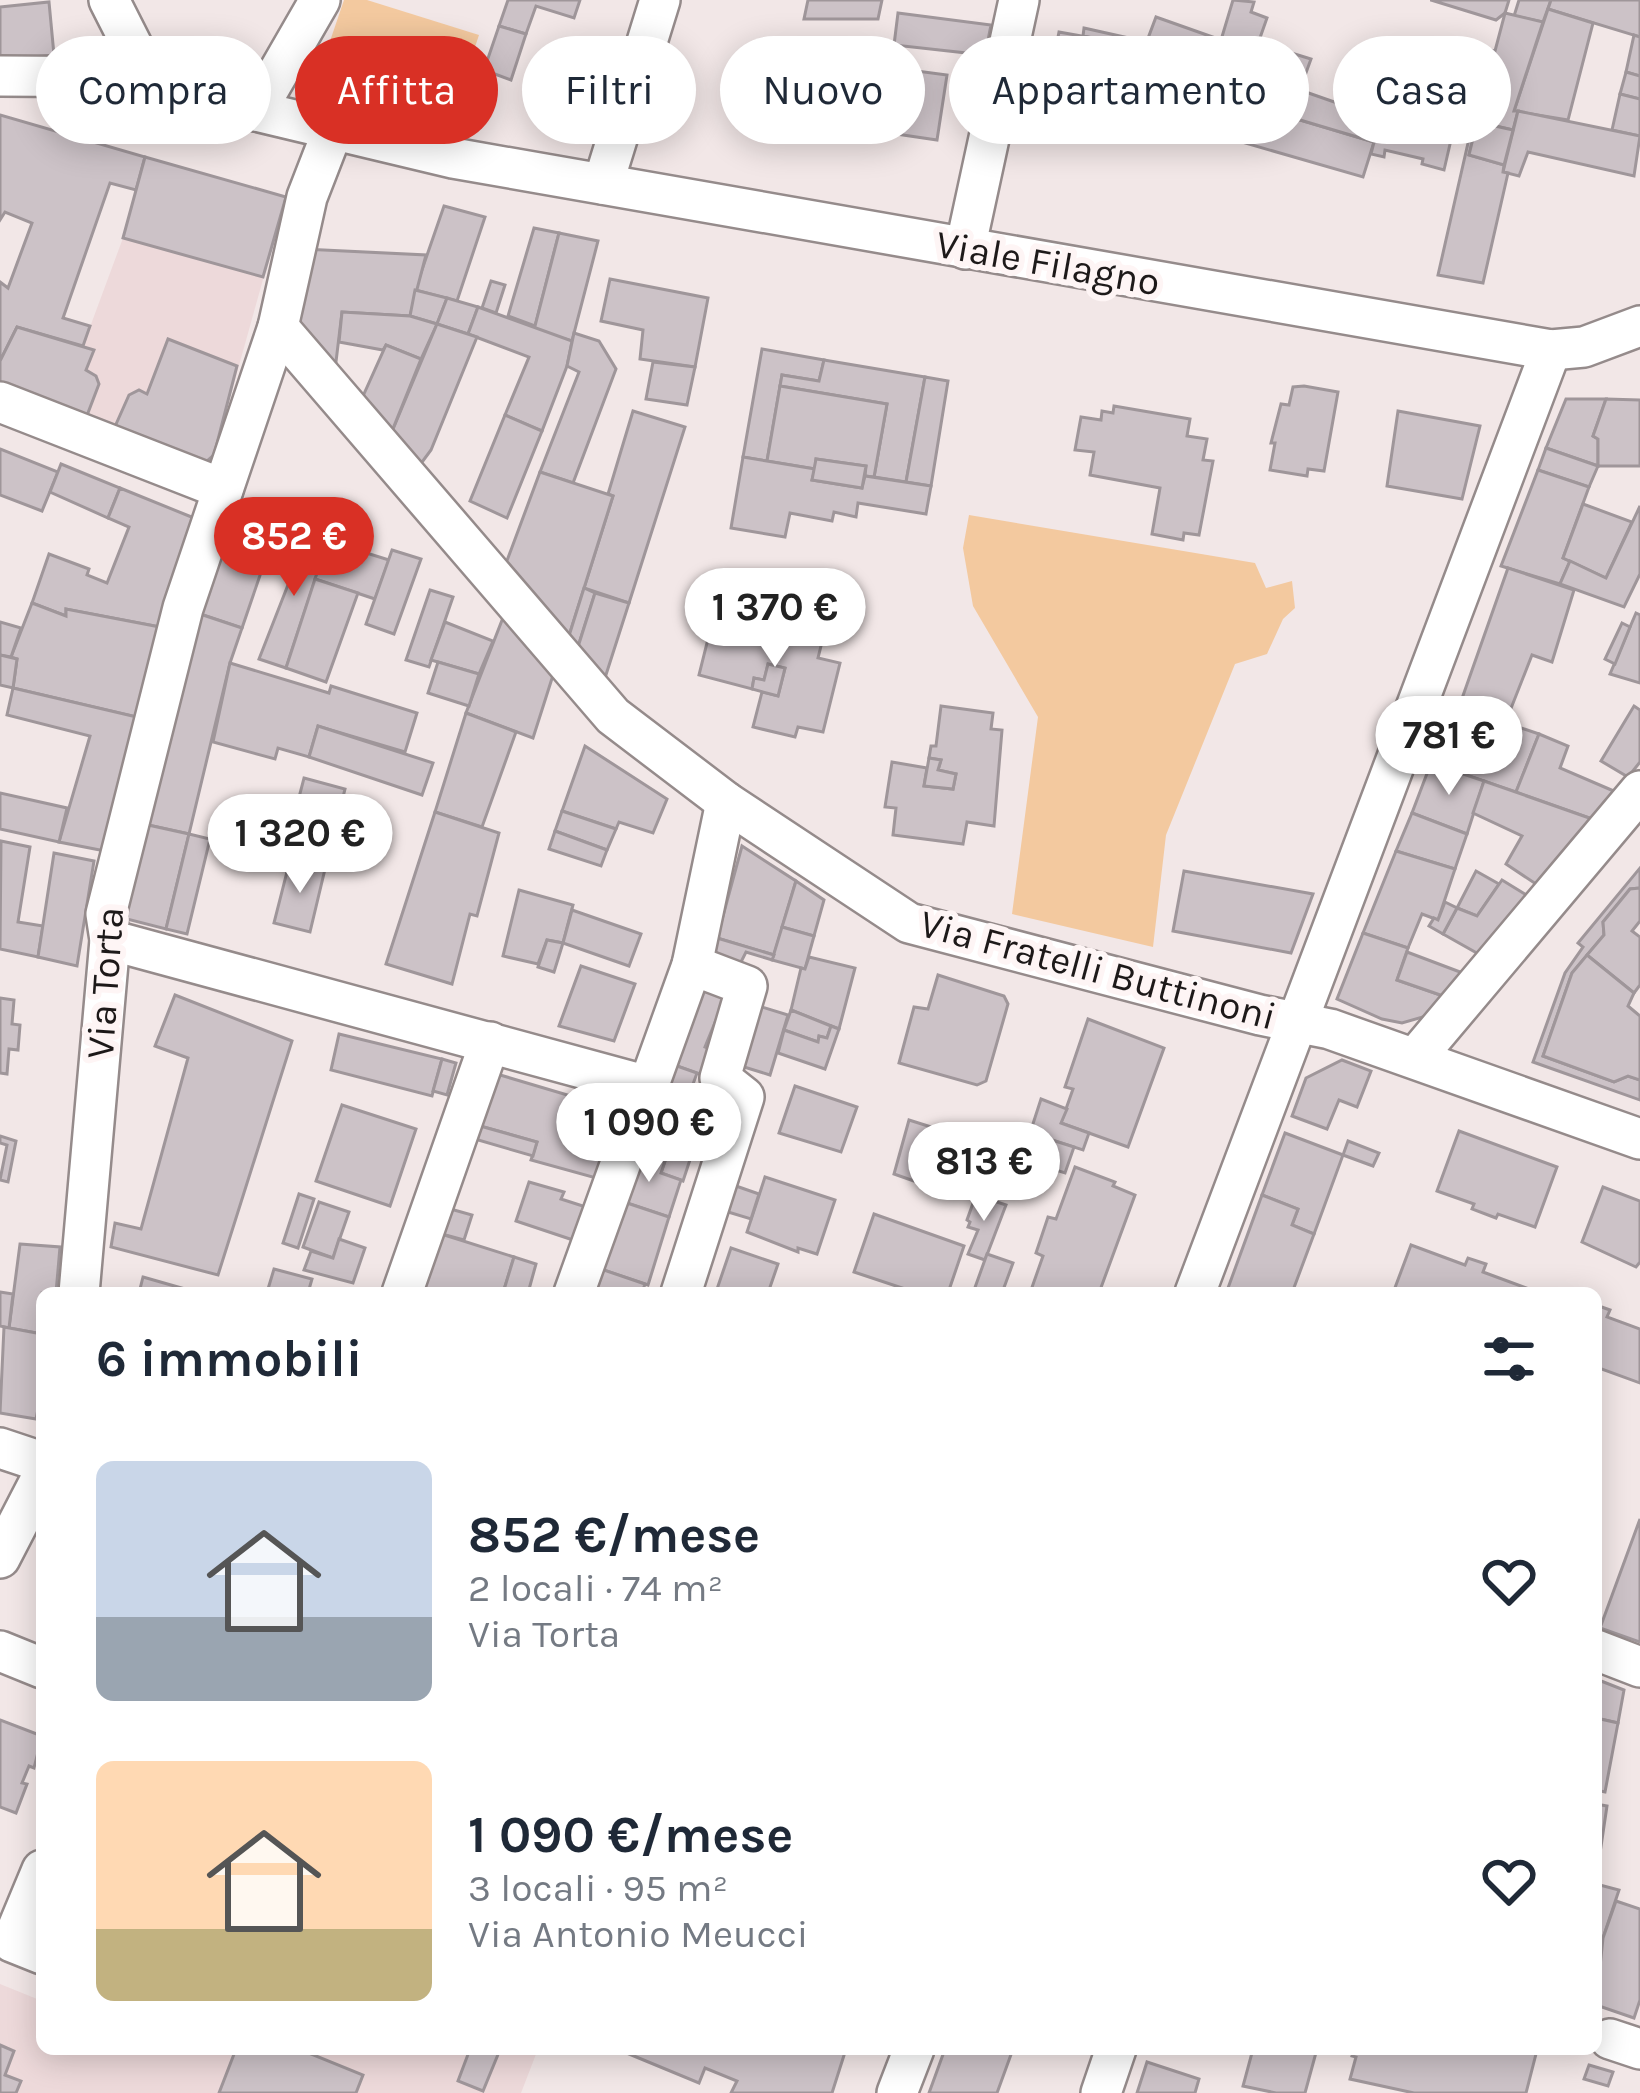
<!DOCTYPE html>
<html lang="it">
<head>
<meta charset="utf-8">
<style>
  body { margin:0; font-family:Karla,sans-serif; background:#f6f6f7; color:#1f2937; height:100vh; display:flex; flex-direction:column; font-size:45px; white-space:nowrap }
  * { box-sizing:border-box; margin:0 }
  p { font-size:39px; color:#747a83 }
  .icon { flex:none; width:66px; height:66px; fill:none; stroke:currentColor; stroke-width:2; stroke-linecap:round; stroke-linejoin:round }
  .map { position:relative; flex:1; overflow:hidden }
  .side { position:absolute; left:36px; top:1287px; width:1566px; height:768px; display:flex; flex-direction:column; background:#fff; border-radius:18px; box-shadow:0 6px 30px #0003 }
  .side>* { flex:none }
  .top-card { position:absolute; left:36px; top:36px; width:1569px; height:108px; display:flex; gap:24px }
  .price { position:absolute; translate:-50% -102px; padding:0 27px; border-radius:42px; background:#fff; color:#222; font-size:39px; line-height:78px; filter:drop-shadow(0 3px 6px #0008) }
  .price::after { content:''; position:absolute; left:50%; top:72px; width:36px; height:27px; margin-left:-18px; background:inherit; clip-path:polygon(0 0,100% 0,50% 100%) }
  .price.selected { background:#d93025; color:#fff }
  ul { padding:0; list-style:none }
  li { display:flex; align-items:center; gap:36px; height:300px; padding:0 60px }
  li span { display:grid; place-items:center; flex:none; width:336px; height:240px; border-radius:18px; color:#555 }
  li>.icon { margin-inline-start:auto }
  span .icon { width:144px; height:144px; fill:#fffc; stroke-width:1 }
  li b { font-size:51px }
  h2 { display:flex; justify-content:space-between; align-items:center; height:144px; padding:0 60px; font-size:51px }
  .chip { padding:0 42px; border-radius:54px; background:#fff; box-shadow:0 6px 30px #0003; font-size:42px; line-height:108px }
  .chip.selected { background:#d93025; color:#fff }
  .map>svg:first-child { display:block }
</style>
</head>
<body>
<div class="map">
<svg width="1640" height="2093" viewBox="0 0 1640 2093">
  <rect width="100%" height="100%" fill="#f2e7e7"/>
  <g fill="#edd9da">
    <polygon points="145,157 286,197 214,455 86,418 99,384 86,370 94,350 83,346 123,238"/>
    <polygon points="0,1984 42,2001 42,2049 538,2049 521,2093 0,2093"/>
  </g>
  <g fill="#f3c99f">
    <polygon points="344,0 367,0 479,35 460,92 327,50"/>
    <polygon points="969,515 1255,563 1266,588 1292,581 1295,608 1283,619 1267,654 1235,664 1166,835 1153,947 1012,914 1038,717 973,606 963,548"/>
  </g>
  <g fill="#ccc2c7" stroke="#9f969a" stroke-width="3">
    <polygon points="508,0 580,0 574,18 536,6 526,34 499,26"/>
    <polygon points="808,0 882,0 878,19 804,19"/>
    <polygon points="1233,0 1254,2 1251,12 1267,18 1255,52 1221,40"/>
    <polygon points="1431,0 1430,0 1509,0 1505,13 1496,20"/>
    <polygon points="1519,0 1551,0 1543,22 1514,16"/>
    <polygon points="1551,0 1640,0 1640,37 1548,9"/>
    <polygon points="49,2 54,55 0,60 0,7"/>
    <polygon points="1548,9 1593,23 1568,120 1514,111"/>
    <polygon points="898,13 991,25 985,55 894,45"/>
    <polygon points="1505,13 1543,22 1514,111 1518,111 1513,130 1473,121 1490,50 1495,51"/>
    <polygon points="1156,17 1255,52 1238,103 1138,65"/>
    <polygon points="499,26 526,34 511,80 484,70"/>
    <polygon points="1084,28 1142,41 1126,117 1043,106 1053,62 1083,68 1093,62 1098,39 1083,36"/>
    <polygon points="1059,32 1098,39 1093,62 1083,68 1053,62"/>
    <polygon points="1634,35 1640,37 1640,76 1626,72"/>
    <polygon points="775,38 854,47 843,138 755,127 762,73 770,74"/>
    <polygon points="1259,43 1311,59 1290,117 1374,142 1363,177 1228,138"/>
    <polygon points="879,66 947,75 937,140 869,130"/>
    <polygon points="1393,68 1425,76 1421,91 1460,101 1444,170 1422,164 1423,159 1385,150 1384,157 1371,154"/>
    <polygon points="1626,72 1640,76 1640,99 1620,94"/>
    <polygon points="1300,90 1380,118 1374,142 1290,117"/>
    <polygon points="1620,94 1640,99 1640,136 1612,130"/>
    <polygon points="1518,111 1640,136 1634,176 1528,152 1519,176 1503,172"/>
    <polygon points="0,115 145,157 136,190 110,183 63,318 90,326 83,346 17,327 0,361 0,282 8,288 32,223 5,212 0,220"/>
    <polygon points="1473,121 1477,122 1469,155 1504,165 1503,172 1508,173 1483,283 1438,275"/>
    <polygon points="1477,122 1513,130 1504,165 1469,155"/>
    <polygon points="145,157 286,197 263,277 123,238"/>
    <polygon points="444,206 485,217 457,301 415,290"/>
    <polygon points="534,228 559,233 535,326 508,316"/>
    <polygon points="559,233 598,241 572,341 534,330"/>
    <polygon points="303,249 426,255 410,316 342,312 335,370 298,324"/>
    <polygon points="610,279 708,298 695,367 640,359 643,330 601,321"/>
    <polygon points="491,281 505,285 496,313 482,308"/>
    <polygon points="415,290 447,298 437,324 410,316"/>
    <polygon points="447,298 478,307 468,334 437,324"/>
    <polygon points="478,307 572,341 567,366 542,431 505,415 529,357 468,334"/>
    <polygon points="342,312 410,316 437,324 421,359 386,345 383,350 339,342"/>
    <polygon points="437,324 477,337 431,450 414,473 388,441"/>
    <polygon points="17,327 94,350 86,370 96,376 99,384 86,418 0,383 0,361"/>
    <polygon points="574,333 599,341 616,369 573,483 540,472 579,372 567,366"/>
    <polygon points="168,339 237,366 214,455 206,462 113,431 129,395 139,390 147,394"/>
    <polygon points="386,345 421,359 388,441 359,405"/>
    <polygon points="762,349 824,360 819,381 782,375 767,461 743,457"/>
    <polygon points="824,360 925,377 906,482 874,477 887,404 780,386 782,375 819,381"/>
    <polygon points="653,362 695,367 687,405 646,399"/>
    <polygon points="925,377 948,381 931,486 906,482"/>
    <polygon points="780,386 887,404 874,477 865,476 866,466 816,459 815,469 767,461"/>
    <polygon points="1304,386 1338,392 1324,471 1308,469 1307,476 1270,470 1275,443 1271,443 1281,404 1289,405 1293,387"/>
    <polygon points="1566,399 1606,399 1593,436 1598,439 1598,466 1546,448"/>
    <polygon points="1606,399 1640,400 1640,466 1598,466 1598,439 1593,436"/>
    <polygon points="1114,406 1190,419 1187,436 1207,439 1203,460 1213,461 1199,535 1184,533 1183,540 1152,534 1160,488 1090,475 1094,452 1075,450 1081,417 1101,420 1102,411 1113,413"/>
    <polygon points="633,411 685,427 629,603 584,588 613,496 608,494"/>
    <polygon points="1398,411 1480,426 1462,499 1387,486"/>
    <polygon points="505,415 542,431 507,518 470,501"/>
    <polygon points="1546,448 1598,466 1589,487 1538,470"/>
    <polygon points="0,449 58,472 42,511 0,495"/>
    <polygon points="743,457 815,469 812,480 862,488 865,476 931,486 926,514 858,503 856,517 834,512 832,521 790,513 785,537 731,528"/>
    <polygon points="816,459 866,466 862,488 812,480"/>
    <polygon points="61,464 120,488 108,518 50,492"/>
    <polygon points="1538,470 1589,487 1563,558 1570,561 1560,584 1501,566"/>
    <polygon points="540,472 613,496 568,639 505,566"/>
    <polygon points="120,488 194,518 165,628 66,609 66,616 32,603 49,554 89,569 87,575 107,583 129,527 108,518"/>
    <polygon points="236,498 281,514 242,628 194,612"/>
    <polygon points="1583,504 1632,522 1606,578 1563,558"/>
    <polygon points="1640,506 1640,574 1624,607 1560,584 1570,561 1606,578"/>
    <polygon points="300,532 328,541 286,668 259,659 293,572 287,569"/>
    <polygon points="328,541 389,560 375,599 315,579"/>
    <polygon points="392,550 421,559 394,634 366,624"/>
    <polygon points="1508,568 1574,590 1552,662 1532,655 1506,721 1459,707"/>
    <polygon points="315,579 358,593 326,682 286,668"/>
    <polygon points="584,588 595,593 577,650 568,639"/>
    <polygon points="430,590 453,597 429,667 406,660"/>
    <polygon points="595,593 629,603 604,681 577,650"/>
    <polygon points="32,603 66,616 66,609 165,628 141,718 13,688 17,659 11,657"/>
    <polygon points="506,610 555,669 533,738 466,713"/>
    <polygon points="194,612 242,628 230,663 189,834 139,823"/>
    <polygon points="1636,613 1640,615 1640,683 1610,674"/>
    <polygon points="730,616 768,623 770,618 825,630 818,658 840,663 823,732 798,727 795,737 753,727 762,692 778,696 785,668 768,664 764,680 754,678 752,689 699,675 712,623 727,626"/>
    <polygon points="0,622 21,628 11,657 0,655"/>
    <polygon points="445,622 493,641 479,674 431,660"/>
    <polygon points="1622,623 1630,627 1615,664 1605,659"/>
    <polygon points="0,655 17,659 13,688 0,685"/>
    <polygon points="438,662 479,674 469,706 428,693"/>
    <polygon points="230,663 329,693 331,686 417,713 405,752 318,726 309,757 278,748 275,759 213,742"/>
    <polygon points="768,664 785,668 778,696 752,689 754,678 764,680"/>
    <polygon points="13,688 141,718 105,851 59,842 90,736 7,715"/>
    <polygon points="941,706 993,713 991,729 1002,730 994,826 967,822 963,844 893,835 896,808 885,807 892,762 927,768 924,786 953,789 956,774 938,770 941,760 929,758 931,746 936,746"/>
    <polygon points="1634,706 1640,710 1640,762 1628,777 1601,761"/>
    <polygon points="1459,707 1539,734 1516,792 1439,766"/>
    <polygon points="466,713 516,732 482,827 435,812"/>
    <polygon points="318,726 433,763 422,795 309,757"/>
    <polygon points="1539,734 1568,746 1560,768 1616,792 1595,820 1516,792"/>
    <polygon points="585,746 667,799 653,833 619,822 616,829 562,811"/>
    <polygon points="929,758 941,760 938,770 956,774 953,789 924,786"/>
    <polygon points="1431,763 1484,781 1467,834 1412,813"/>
    <polygon points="304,778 345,789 325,869 284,855"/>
    <polygon points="1484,781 1595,820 1542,888 1506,864 1522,836 1473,813"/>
    <polygon points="0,793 67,808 59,842 0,829"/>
    <polygon points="562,811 616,829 607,850 555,831"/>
    <polygon points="435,812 499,833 477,916 470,914 452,984 386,964"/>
    <polygon points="1412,813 1467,834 1455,869 1396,851"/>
    <polygon points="139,823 189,834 166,929 115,916"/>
    <polygon points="555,831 607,850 601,866 549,849"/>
    <polygon points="189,834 210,839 187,934 166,929"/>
    <polygon points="1,841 30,847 18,922 43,926 38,957 0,949"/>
    <polygon points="742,846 796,881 774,955 717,938"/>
    <polygon points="1396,851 1455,869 1438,920 1422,914 1408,948 1363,933"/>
    <polygon points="54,853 94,861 77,966 38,957"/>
    <polygon points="290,860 325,869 310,932 274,923"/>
    <polygon points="1640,868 1640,888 1630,889 1603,922 1604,935 1572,973 1543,1056 1614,1082 1628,1076 1640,1080 1640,1100 1533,1062 1565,973 1583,947 1578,943"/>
    <polygon points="1184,871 1313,894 1291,953 1173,931"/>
    <polygon points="1476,871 1499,884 1477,916 1457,908"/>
    <polygon points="1502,880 1533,899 1484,957 1443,934 1457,908 1477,916"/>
    <polygon points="796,881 824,900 814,936 782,927"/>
    <polygon points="1640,888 1640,921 1632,931 1640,937 1640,985 1634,993 1587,955 1604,935 1603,922 1630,889"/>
    <polygon points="519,890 573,905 563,943 547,940 538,964 503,956"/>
    <polygon points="1445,902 1457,908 1443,934 1429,926 1434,918 1438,920"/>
    <polygon points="572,910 641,934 629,966 563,943"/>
    <polygon points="782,927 814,936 805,969 772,960"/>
    <polygon points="1363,933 1408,948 1397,980 1449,998 1433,1014 1402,1023 1382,1019 1337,999"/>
    <polygon points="717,938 774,955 772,960 746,952 739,966 711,958"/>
    <polygon points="547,940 563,943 554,972 538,967"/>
    <polygon points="1407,952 1468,975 1449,998 1397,980"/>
    <polygon points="1587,955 1634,993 1628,1006 1640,1016 1640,1080 1628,1076 1614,1082 1543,1056 1572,973"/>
    <polygon points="809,957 855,968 839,1029 791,1010 801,968 805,969"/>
    <polygon points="581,966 635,984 614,1041 559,1026"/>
    <polygon points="938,975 1004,996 1008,1004 986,1081 977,1085 899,1063 914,1007 928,1009"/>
    <polygon points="689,982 727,993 705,1047 712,1050 702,1075 660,1060"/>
    <polygon points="175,995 292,1041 218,1275 111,1247 115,1223 141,1229 188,1058 155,1046"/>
    <polygon points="0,998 14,1000 12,1024 20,1025 18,1050 9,1049 7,1074 0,1073"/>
    <polygon points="749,1003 788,1015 770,1075 731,1063"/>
    <polygon points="791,1010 831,1026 827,1038 819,1036 818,1042 784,1030"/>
    <polygon points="1088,1019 1164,1048 1128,1147 1061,1123 1073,1089 1065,1087"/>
    <polygon points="831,1026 839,1029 825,1069 778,1053 784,1030 818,1042 819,1036 827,1038"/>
    <polygon points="339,1034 442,1059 432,1096 331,1070"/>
    <polygon points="442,1059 456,1063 447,1095 433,1091"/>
    <polygon points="660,1060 697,1073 687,1101 707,1108 683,1181 661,1173 666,1158 641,1148"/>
    <polygon points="1342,1060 1371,1071 1357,1107 1339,1100 1327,1129 1292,1116 1306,1078"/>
    <polygon points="490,1072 618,1110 596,1178 531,1160 537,1142 473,1124"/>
    <polygon points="795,1086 857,1107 841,1152 779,1133"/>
    <polygon points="1041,1099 1067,1109 1061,1123 1089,1133 1083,1150 1030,1133"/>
    <polygon points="342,1105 416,1129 390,1206 316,1181"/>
    <polygon points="909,1120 966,1138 948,1193 894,1174"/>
    <polygon points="473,1124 537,1142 533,1156 468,1137"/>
    <polygon points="1459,1131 1557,1167 1535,1227 1498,1214 1496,1218 1472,1209 1474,1204 1437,1191"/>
    <polygon points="1030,1133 1074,1147 1065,1173 1021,1159"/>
    <polygon points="1285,1133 1343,1155 1314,1234 1292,1225 1298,1209 1262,1195"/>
    <polygon points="0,1136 16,1141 8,1182 0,1180 7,1145 0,1143"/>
    <polygon points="1348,1141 1379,1153 1373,1166 1343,1155"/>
    <polygon points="641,1148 666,1158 661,1173 681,1180 669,1217 612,1198"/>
    <polygon points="1075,1167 1115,1182 1113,1186 1135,1195 1099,1293 1030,1293 1043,1256 1036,1253 1048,1217 1056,1219"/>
    <polygon points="765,1177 835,1200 817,1254 798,1248 798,1252 747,1232"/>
    <polygon points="529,1182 564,1192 561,1199 586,1207 576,1241 516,1221"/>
    <polygon points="736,1186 759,1194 751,1219 728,1212"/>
    <polygon points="1603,1187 1640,1201 1640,1262 1636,1267 1582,1242"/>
    <polygon points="299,1194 314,1199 298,1248 283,1243"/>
    <polygon points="976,1195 1006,1205 985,1260 968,1254 978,1230 968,1227 970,1222 967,1220"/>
    <polygon points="1262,1195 1298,1209 1292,1225 1314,1234 1292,1293 1243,1293 1228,1288"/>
    <polygon points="612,1198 669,1217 648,1285 589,1265"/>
    <polygon points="319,1202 349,1212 333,1258 303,1247"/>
    <polygon points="447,1208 472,1215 464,1240 438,1233"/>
    <polygon points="874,1214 964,1246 948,1293 917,1293 854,1272"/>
    <polygon points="438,1233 514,1257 503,1293 420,1293"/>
    <polygon points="339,1239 365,1248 353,1283 304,1270 311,1251 333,1258"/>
    <polygon points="20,1244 60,1247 56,1293 42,1293 42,1334 9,1328"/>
    <polygon points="1411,1245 1465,1265 1468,1258 1486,1264 1483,1272 1537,1292 1393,1293"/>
    <polygon points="731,1248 778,1264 768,1293 716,1292"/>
    <polygon points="987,1254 1013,1263 1002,1293 973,1293"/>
    <polygon points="514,1257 536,1264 528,1293 503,1293"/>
    <polygon points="592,1266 645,1284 642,1293 585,1293"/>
    <polygon points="274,1269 312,1279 308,1293 268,1289"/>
    <polygon points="143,1277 199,1293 139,1293"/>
    <polygon points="0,1292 13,1294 9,1328 0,1326"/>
    <polygon points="1596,1305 1610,1310 1607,1317 1640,1329 1640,1383 1596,1367"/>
    <polygon points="4,1327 42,1334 42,1389 36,1419 0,1413"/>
    <polygon points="1640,1519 1640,1642 1600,1628"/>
    <polygon points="1596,1679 1624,1690 1618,1723 1596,1718"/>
    <polygon points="1596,1718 1618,1723 1605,1792 1596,1790"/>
    <polygon points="0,1720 42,1736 34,1768 29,1766 22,1783 27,1784 16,1813 0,1807"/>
    <polygon points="1596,1804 1607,1806 1596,1880"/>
    <polygon points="1596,1884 1619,1890 1603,1938 1598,1978"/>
    <polygon points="1616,1901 1640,1909 1640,2000 1634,2018 1596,2005 1603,1938"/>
    <polygon points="0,2045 14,2051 5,2075 21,2081 16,2093 0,2093"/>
    <polygon points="236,2049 299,2049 363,2075 356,2093 219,2093"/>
    <polygon points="470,2049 499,2052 483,2091 458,2081"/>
    <polygon points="617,2049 846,2049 832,2093 731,2093 737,2081 705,2068 699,2083"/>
    <polygon points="945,2049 1013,2049 997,2093 929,2093"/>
    <polygon points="1253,2049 1317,2049 1305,2093 1276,2093 1243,2086"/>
    <polygon points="1354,2049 1534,2049 1537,2050 1526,2093 1414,2093 1350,2079 1356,2057 1352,2056"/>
    <polygon points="1147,2062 1199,2079 1195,2093 1137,2093"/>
    <polygon points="1589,2065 1613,2072 1608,2086 1584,2079"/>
  </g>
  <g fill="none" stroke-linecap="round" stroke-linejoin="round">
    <g stroke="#958b8b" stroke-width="44">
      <g id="minor">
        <polyline points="109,0 148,77"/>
        <polyline points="0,76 148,77 256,111 453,158 1551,350 1584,347 1640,326"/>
        <polyline points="256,111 320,0"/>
        <polyline points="603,184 660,0"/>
        <polyline points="965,249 1019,0"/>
        <polyline points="278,327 613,716 726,802 909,923 1260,1015 1330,1029 1640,1139"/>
        <polyline points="0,402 223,489"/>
        <polyline points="110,940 648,1086"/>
        <polyline points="1416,1057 1640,791"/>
        <polyline points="79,1293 110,940 106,914 183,608 278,327 307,197 333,130"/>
        <polyline points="402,1293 490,1042"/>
        <polyline points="574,1293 692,965 726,802"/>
        <polyline points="681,1293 744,1097 720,1078 747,986 692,965"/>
        <polyline points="1195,1293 1551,350"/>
        <polyline points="0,1448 42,1462"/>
        <polyline points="0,1558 42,1477"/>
        <polyline points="1596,1650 1640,1667"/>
        <polyline points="0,1651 42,1668"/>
        <polyline points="42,1870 12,1942 42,1954"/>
        <polyline points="1610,2039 1640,2049"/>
        <polyline points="897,2093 914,2049"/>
        <polyline points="1101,2093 1116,2049"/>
      </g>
    </g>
    <use href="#minor" stroke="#fff" stroke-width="39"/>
  </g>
  <g text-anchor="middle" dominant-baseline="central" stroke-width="12" stroke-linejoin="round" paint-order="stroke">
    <g font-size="39" fill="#1d1919" stroke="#fef5f5">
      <text transform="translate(1048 263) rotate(10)">Viale Filagno</text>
      <text transform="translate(1098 970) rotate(15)">Via Fratelli Buttinoni</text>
      <text transform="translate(105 983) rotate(-86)">Via Torta</text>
    </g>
  </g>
</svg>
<b class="price selected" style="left:294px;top:599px">852 €</b>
<b class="price" style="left:775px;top:670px">1 370 €</b>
<b class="price" style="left:1449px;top:798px">781 €</b>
<b class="price" style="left:300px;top:896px">1 320 €</b>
<b class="price" style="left:649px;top:1185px">1 090 €</b>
<b class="price" style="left:984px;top:1224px">813 €</b>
<div class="top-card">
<a class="chip">Compra</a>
<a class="chip selected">Affitta</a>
<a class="chip">Filtri</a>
<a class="chip">Nuovo</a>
<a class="chip">Appartamento</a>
<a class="chip">Casa</a>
</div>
<section class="side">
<h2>6 immobili<svg class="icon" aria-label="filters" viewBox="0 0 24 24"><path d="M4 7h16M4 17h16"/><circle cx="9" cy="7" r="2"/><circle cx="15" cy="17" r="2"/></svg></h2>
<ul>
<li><span style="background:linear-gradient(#c9d6e8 65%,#9aa5b1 0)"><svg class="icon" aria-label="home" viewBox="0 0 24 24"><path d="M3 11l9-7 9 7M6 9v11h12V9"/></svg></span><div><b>852 €/mese</b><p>2 locali · 74 m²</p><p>Via Torta</p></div><svg class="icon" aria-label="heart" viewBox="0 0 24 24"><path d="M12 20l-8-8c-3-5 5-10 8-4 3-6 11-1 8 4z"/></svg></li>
<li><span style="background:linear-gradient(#ffd9b3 70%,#c2b280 0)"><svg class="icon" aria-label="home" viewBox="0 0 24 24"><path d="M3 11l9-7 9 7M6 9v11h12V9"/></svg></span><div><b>1 090 €/mese</b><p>3 locali · 95 m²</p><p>Via Antonio Meucci</p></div><svg class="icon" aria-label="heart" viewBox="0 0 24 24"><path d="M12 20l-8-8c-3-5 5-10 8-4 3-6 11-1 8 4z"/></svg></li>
</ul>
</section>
</div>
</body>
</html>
